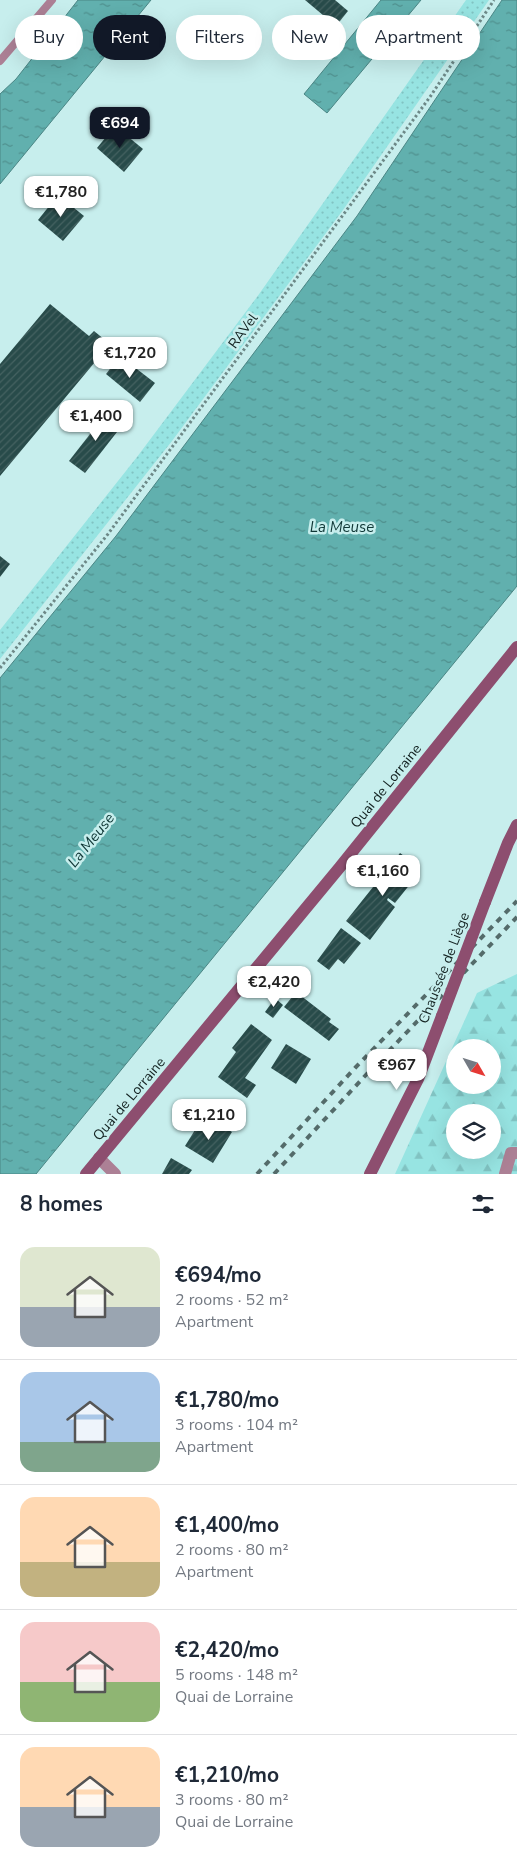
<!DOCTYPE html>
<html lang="en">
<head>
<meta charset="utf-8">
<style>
  body { margin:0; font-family:"Nunito Sans",sans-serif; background:#f6f6f7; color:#1f2937; height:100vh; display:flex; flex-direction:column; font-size:19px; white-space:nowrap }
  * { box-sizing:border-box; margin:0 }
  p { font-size:16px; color:#747a83 }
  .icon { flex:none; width:28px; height:28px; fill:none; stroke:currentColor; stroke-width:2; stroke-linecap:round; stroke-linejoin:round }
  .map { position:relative; height:1174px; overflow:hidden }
  .drawer { display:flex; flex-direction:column; background:#fff; flex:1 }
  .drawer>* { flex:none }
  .hud { position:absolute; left:15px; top:15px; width:488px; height:45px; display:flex; gap:10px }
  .needle { width:32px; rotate:129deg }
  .tools { position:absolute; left:446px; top:1039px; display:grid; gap:10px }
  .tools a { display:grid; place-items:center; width:55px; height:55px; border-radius:50%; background:#fff; box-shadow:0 5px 20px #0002; font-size:25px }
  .price { position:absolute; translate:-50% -42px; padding:0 11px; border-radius:10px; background:#fff; color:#222; font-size:16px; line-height:32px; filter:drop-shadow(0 1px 2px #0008) }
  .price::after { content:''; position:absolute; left:50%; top:30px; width:15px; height:11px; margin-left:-8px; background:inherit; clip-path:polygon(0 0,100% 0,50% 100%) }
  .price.current { background:#111827; color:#fff }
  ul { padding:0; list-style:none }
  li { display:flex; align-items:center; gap:15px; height:125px; padding:0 20px }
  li+li { border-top:1px solid #e0e1e3 }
  li span { display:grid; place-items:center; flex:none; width:140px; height:100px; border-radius:15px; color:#555 }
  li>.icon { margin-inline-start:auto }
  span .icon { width:60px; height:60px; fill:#fffc; stroke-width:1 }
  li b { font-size:21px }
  h2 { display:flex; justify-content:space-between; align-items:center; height:60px; padding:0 20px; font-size:21px }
  .chip { padding:0 18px; border-radius:22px; background:#fff; box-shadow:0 5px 20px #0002; font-size:18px; line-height:45px }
  .chip.current { background:#111827; color:#fff }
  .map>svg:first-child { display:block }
</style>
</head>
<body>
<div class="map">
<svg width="517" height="1174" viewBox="0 0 517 1174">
  <defs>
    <pattern id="grass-dots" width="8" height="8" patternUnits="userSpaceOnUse" patternTransform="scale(1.25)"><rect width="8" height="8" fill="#97e4e2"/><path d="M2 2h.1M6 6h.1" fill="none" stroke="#81c3c2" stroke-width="1.8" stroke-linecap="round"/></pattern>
    <pattern id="forest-firs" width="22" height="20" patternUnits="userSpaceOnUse" patternTransform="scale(1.25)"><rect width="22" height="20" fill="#97e4e2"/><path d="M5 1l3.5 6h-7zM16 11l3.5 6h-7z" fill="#81c3c2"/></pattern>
    <pattern id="water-ripples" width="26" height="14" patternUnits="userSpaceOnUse" patternTransform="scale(1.25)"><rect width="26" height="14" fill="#61b0ae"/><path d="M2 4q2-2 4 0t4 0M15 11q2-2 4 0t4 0" fill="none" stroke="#4f8f8d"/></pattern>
    <pattern id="building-hatch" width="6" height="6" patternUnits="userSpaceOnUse" patternTransform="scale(1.25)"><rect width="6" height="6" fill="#284b4a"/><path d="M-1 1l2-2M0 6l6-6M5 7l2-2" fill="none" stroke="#456261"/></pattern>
  </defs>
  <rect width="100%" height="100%" fill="#c7eeed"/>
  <polygon fill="url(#grass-dots)" points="466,0 489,0 343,210 172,441 0,659 0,630 137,457 257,297"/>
  <path fill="url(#forest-firs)" fill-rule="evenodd" d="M517,974V1174H395L477,993ZM455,1048H492V1085H455ZM455,1112H492V1150H455Z"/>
  <g fill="url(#water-ripples)" stroke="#4a8584">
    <polygon points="78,0 151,0 0,184 0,94 16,79"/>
    <polygon points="381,0 421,0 327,113 304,94"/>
    <polygon points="502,0 517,0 517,586 36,1174 0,1174 0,678 116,536 357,216"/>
  </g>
  <g fill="url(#building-hatch)">
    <polygon points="305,0 335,0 348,11 336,26"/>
    <polygon points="115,126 143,149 124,172 97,148"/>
    <polygon points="58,195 84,216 63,241 38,220"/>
    <polygon points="50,304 89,336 94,331 110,344 0,476 0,364"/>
    <polygon points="120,356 155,383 140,402 106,374"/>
    <polygon points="108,411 124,423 85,473 69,461"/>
    <polygon points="0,556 10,564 0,577"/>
    <polygon points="400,853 419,867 408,881 411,883 395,903 388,898 387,900 395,907 370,940 346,921"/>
    <polygon points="341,928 361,943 344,964 338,959 329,970 317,961"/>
    <polygon points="296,992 331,1019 329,1022 339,1029 329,1041 284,1007"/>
    <polygon points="275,998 283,1005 273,1018 265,1012"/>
    <polygon points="251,1024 272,1040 245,1078 256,1085 247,1098 218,1077 236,1052 232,1048"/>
    <polygon points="286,1044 311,1059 296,1084 271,1068"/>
    <polygon points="200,1122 213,1129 217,1123 232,1132 213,1163 185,1146"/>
    <polygon points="171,1158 192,1170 189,1174 162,1174"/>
  </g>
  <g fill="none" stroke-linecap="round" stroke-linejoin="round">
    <polyline stroke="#6d8887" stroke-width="3" stroke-dasharray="2.5 2.5" stroke-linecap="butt" points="0,668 108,534 430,97 494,0"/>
    <polyline stroke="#ac8095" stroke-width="8" points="0,61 52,0"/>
    <g stroke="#ac8095" stroke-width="12">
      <polyline points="99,1158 115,1174"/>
      <polyline points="505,1174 511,1153 517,1153"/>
    </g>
    <g stroke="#8d4e6f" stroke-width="12">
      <polyline points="485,902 508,843 517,825"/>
      <polyline points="86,1174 340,867 517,647"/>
      <polyline points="370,1174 418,1079 442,1016"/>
    </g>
    <g stroke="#546b6a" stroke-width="4" stroke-dasharray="6 6" stroke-linecap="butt">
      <polyline points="257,1174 355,1068 517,901"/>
      <polyline points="274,1174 364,1077 517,917"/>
    </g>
    <polyline stroke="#8d4e6f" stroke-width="12" points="442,1016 485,902"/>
  </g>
  <g text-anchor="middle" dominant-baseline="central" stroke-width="5" stroke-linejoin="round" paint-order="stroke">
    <g font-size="14" fill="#132221" stroke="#c7eeed">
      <text transform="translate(243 331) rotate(-54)">RAVel</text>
      <text transform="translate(386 786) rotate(-51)">Quai de Lorraine</text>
      <text transform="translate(444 968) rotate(-69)">Chaussée de Liège</text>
      <text transform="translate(129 1099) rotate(-50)">Quai de Lorraine</text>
    </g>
    <g font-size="15" font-style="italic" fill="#103736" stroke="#c7eeed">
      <text x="342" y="527">La Meuse</text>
      <text transform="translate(91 840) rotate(-51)">La Meuse</text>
    </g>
  </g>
</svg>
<div class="tools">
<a><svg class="needle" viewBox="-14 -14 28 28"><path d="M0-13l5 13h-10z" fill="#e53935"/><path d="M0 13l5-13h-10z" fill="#747a83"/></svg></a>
<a><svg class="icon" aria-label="layers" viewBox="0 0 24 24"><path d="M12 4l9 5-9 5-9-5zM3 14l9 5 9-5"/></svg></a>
</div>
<b class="price current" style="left:120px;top:149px">€694</b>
<b class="price" style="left:61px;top:218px">€1,780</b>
<b class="price" style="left:130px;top:379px">€1,720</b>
<b class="price" style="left:96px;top:442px">€1,400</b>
<b class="price" style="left:383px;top:897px">€1,160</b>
<b class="price" style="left:274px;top:1008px">€2,420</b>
<b class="price" style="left:397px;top:1091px">€967</b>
<b class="price" style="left:209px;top:1141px">€1,210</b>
<div class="hud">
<a class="chip">Buy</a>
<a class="chip current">Rent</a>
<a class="chip">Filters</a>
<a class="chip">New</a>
<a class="chip">Apartment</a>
</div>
</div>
<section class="drawer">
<h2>8 homes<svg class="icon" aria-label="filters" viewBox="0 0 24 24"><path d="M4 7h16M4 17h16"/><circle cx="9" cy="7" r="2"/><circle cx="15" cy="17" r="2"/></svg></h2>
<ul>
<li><span style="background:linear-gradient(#dfe7d0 60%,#9aa5b1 0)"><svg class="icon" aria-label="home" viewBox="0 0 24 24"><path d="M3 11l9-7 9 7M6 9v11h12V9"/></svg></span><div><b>€694/mo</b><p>2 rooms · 52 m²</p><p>Apartment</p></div></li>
<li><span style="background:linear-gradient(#a9c7e8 70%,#7fa58c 0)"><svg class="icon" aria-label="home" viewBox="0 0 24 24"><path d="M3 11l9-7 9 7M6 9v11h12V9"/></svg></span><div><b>€1,780/mo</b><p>3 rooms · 104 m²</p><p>Apartment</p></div></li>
<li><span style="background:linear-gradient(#ffd9b3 65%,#c2b280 0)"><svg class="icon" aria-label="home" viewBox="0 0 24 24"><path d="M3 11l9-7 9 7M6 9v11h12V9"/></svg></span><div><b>€1,400/mo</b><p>2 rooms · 80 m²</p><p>Apartment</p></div></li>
<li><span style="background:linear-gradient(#f6c9c9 60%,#8fb573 0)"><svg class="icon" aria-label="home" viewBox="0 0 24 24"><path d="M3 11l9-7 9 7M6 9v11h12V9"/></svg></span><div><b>€2,420/mo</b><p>5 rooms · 148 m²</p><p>Quai de Lorraine</p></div></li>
<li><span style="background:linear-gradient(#ffd9b3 60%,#9aa5b1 0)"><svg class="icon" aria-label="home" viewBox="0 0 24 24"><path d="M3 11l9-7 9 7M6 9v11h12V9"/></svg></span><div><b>€1,210/mo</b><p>3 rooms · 80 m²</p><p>Quai de Lorraine</p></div></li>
</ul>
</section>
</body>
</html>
